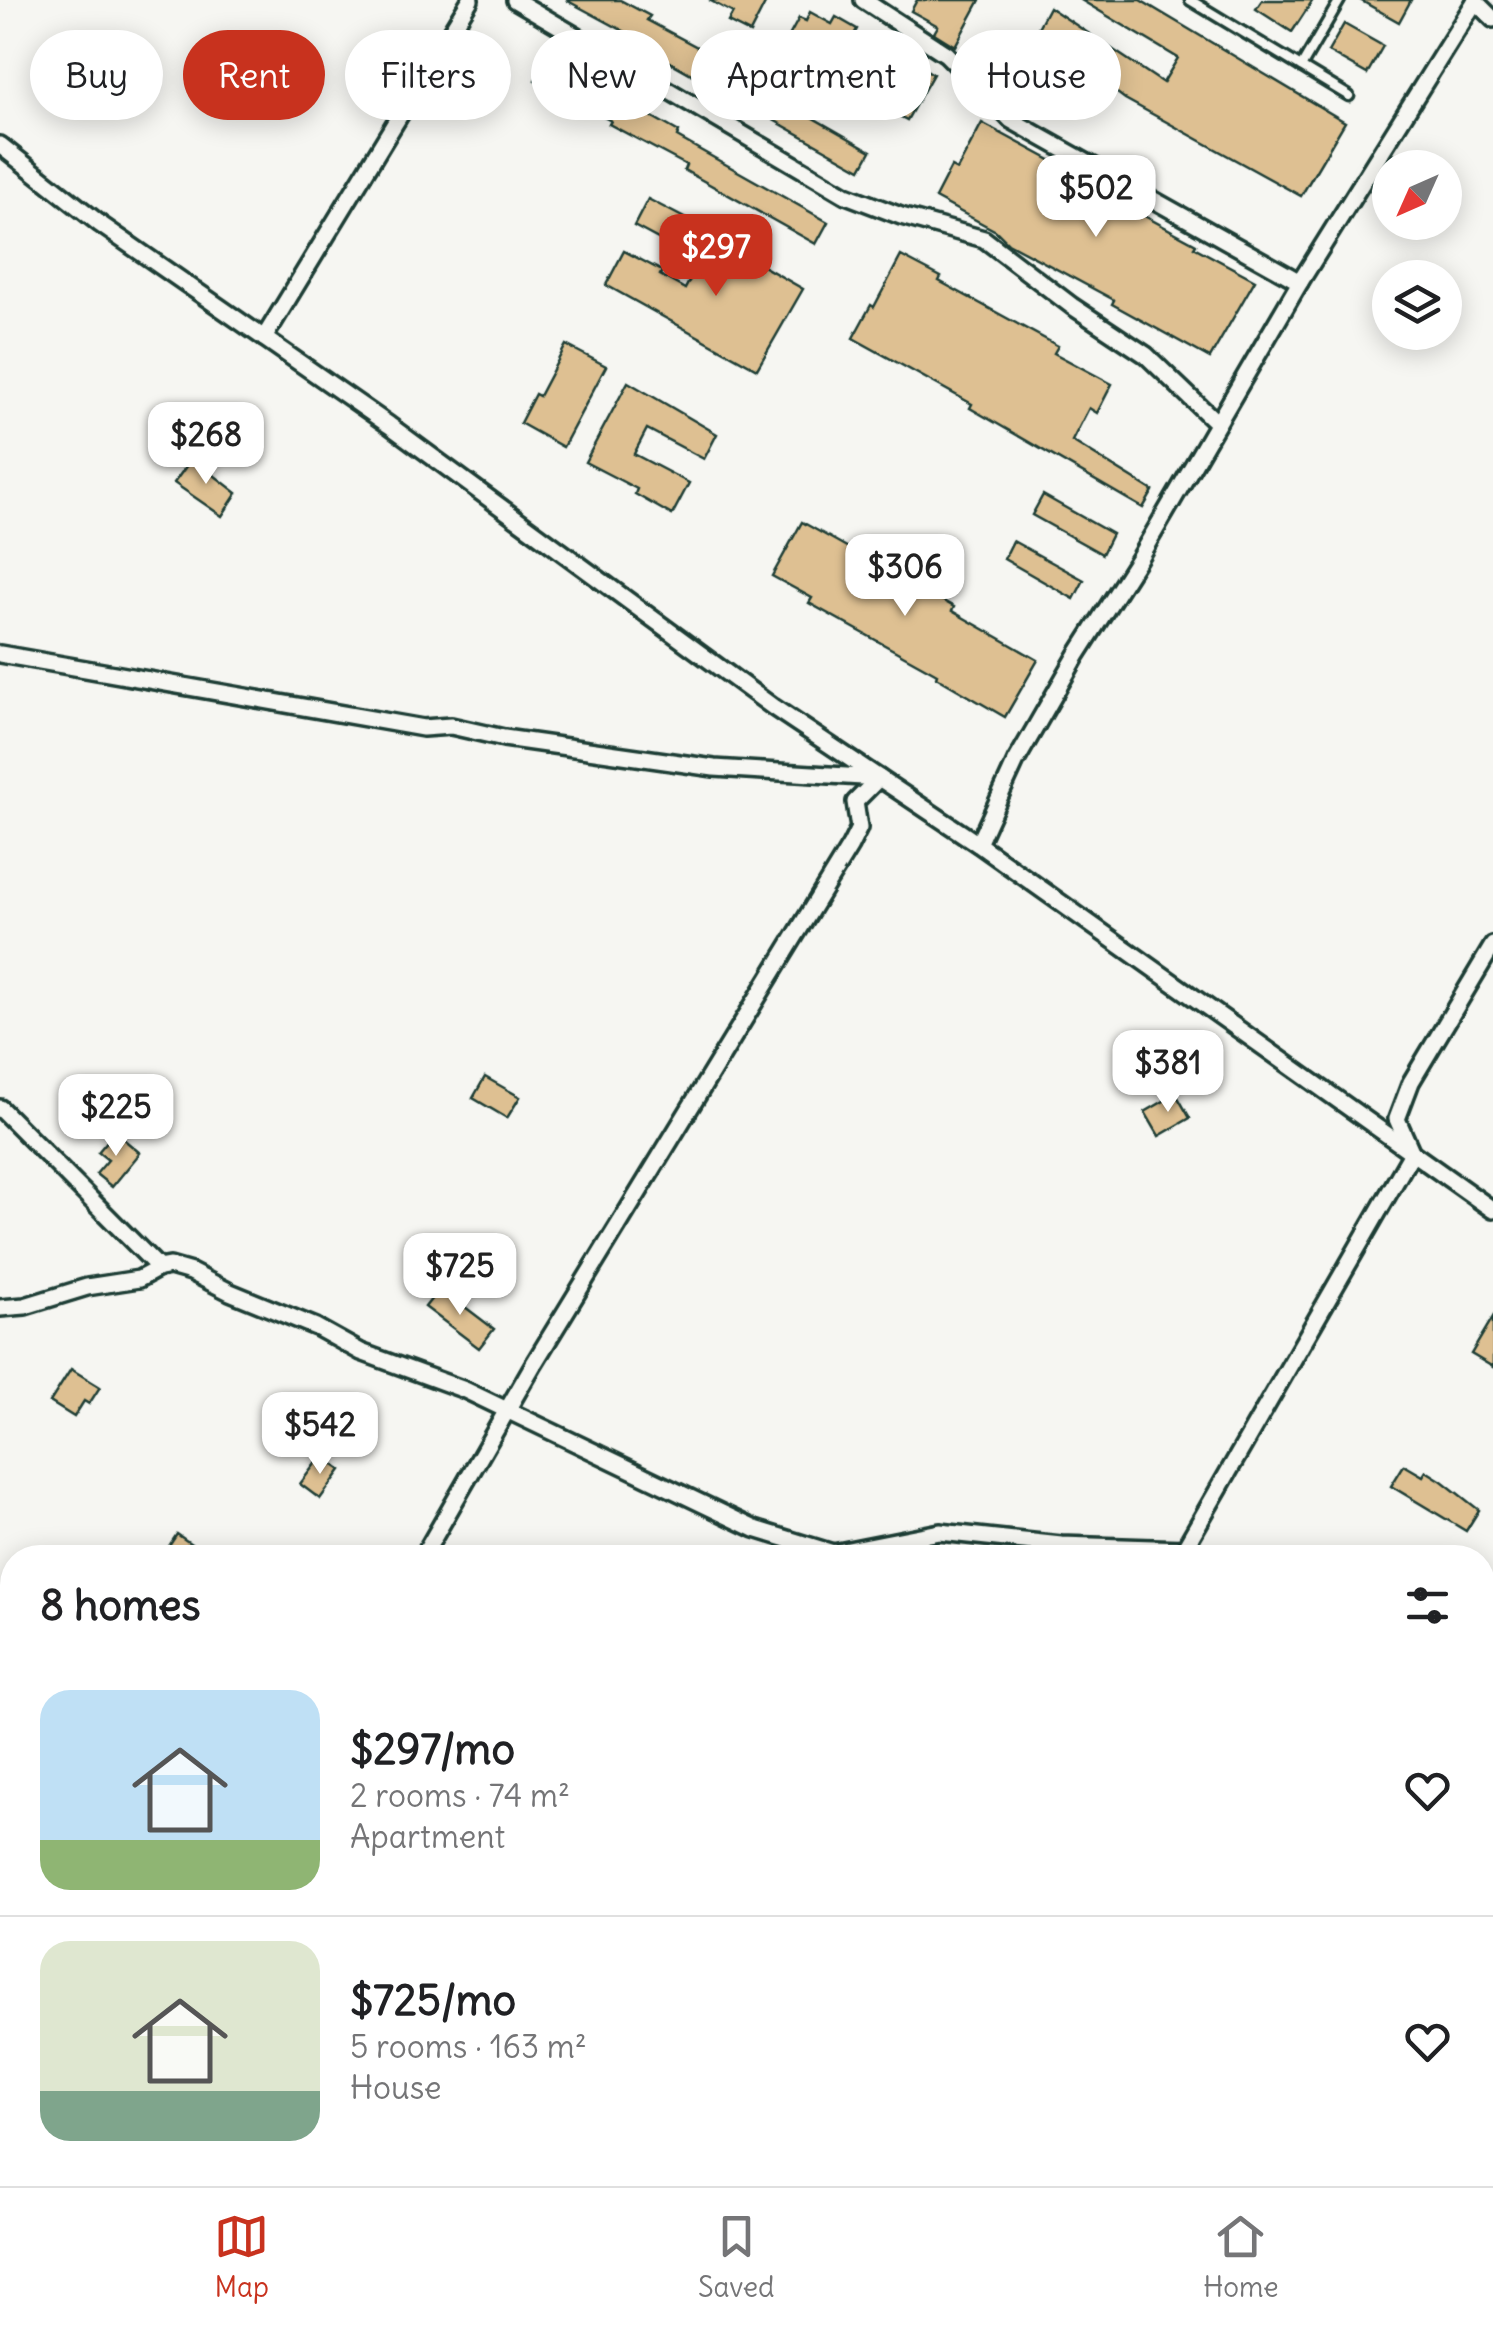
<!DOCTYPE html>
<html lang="en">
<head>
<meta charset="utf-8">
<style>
  body { margin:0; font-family:Delius,sans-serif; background:#f6f6f6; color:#202124; height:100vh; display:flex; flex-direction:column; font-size:38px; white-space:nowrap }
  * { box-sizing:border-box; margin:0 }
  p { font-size:32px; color:#757577 }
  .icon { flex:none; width:55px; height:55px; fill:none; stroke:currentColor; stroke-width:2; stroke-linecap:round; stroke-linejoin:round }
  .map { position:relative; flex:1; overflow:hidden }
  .drawer { position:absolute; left:0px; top:1545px; width:1495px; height:642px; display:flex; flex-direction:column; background:#fff; border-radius:40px 40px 0 0; box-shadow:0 5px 25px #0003 }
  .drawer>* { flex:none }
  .guide { position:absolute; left:30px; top:30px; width:1435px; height:90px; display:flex; gap:20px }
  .needle { width:65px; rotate:225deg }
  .tools { position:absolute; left:1372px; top:150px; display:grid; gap:20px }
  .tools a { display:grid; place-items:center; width:90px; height:90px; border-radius:50%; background:#fff; box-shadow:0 5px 25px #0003; font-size:50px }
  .price { position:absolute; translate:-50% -85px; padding:0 22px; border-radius:20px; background:#fff; color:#222; font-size:32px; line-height:65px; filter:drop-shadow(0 2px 5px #0008) }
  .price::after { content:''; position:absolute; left:50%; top:60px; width:30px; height:22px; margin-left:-15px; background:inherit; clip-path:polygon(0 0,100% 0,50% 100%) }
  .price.selected { background:#c8321e; color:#fff }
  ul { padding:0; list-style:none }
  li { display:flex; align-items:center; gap:30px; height:250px; padding:0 40px }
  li+li { border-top:2px solid #e0e0e0 }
  li span { display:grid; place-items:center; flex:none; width:280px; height:200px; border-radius:30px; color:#555 }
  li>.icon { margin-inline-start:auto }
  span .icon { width:120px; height:120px; fill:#fffc; stroke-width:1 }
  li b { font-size:42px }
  h2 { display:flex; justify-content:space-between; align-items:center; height:120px; padding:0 40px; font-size:42px }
  .tag { padding:0 35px; border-radius:45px; background:#fff; box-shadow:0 5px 25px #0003; font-size:35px; line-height:90px }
  .tag.selected { background:#c8321e; color:#fff }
  .tab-bar { display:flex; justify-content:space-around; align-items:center; height:140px; border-top:2px solid #e0e0e0; background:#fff; font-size:28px; color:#757577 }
  .tab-bar a { display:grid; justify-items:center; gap:5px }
  .tab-bar .selected { color:#c8321e }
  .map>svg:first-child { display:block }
</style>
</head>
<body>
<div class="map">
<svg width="1493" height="2186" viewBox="0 0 1493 2186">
  <rect width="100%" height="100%" fill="#f6f6f2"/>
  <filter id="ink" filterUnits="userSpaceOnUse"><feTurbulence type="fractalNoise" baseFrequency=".01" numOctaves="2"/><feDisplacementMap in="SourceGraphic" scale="20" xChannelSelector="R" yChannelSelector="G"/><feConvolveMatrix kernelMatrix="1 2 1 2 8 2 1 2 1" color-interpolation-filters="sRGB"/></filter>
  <g filter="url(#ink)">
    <g fill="#dec092" stroke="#1f3d34" stroke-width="2.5">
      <polygon points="566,0 620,0 650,16 647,20 725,62 722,66 871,151 861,169 654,53 657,49"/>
      <polygon points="709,0 767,0 750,33 728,22 733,13"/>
      <polygon points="917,0 980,0 955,46 934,33 938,26 911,11"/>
      <polygon points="1081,0 1140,0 1345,122 1301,196 1125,99 1088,71 1031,41 1049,7 1163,83 1178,58"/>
      <polygon points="1262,0 1313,0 1292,32 1256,9"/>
      <polygon points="1360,0 1411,0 1399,22"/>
      <polygon points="810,12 832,24 836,17 857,29 833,75 811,64 815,55 787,40 799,18 806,21"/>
      <polygon points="1344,24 1383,46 1367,74 1328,52"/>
      <polygon points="547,57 679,132 677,137 828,222 816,244 684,170 686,165 609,124 611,121 535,80"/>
      <polygon points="888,58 909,70 913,62 933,74 907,120 886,109 892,99 864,83 875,64 882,68"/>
      <polygon points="982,123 1141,209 1139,213 1196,244 1194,247 1255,280 1210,358 1112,304 1114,300 1008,243 996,231 935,198 951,167 957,170"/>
      <polygon points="648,199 690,221 675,248 634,226"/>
      <polygon points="712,237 803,289 757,369 606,285 624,251 662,271 660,275 685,289"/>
      <polygon points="901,256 941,277 939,281 1058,346 1054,353 1112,384 1097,413 1089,408 1072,441 1153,491 1143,508 970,408 972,404 853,338 871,305 874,307"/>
      <polygon points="566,345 606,366 563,447 520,423 535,394 539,396"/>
      <polygon points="628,382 717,434 704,459 647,429 634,454 689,483 672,515 635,494 637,489 585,462"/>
      <polygon points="192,458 237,493 222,516 174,483"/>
      <polygon points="1043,495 1112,534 1102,554 1032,515"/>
      <polygon points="802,522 954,607 952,611 1038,660 1005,717 936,677 937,674 809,603 812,598 772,576"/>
      <polygon points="1013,541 1084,580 1074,599 1004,559"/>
      <polygon points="485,1077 520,1097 507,1118 473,1098"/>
      <polygon points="1176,1094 1190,1118 1159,1136 1145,1112"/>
      <polygon points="115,1132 140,1153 112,1187 96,1174 108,1160 98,1152"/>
      <polygon points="440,1288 494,1329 479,1348 425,1307"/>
      <polygon points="1493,1317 1493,1367 1471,1354"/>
      <polygon points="71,1369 100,1387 89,1404 84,1401 74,1417 50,1402"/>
      <polygon points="321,1456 341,1470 320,1499 300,1484"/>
      <polygon points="1404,1465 1423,1476 1426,1471 1442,1481 1479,1510 1466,1531 1391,1486"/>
      <polygon points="177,1534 211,1558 161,1558"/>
    </g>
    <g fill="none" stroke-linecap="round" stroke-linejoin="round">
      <g stroke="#1f3d34" stroke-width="15">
        <g id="lane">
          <polyline points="1190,0 1349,96"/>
          <polyline points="1301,67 1340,0"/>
        </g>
      </g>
      <g stroke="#1f3d34" stroke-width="22">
        <g id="street">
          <polyline points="515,0 846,195 901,216 984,239 1072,306 1146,355 1217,423"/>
          <polyline points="863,0 946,54 1011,120 1300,282"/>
          <polyline points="1475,1 1493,19"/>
          <polyline points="0,145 100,224 389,425 773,707 978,844 1493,1210"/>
          <polyline points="264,338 470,0"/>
          <polyline points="0,654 423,728 451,726 504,738 714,768 879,778"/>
          <polyline points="978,844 1016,761 1077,655 1139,558 1300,282 1476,0"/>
          <polyline points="0,1108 159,1268"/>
          <polyline points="0,1308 25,1306 87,1287 139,1279 159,1268 170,1266 191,1272 230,1292 316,1327 361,1352 465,1390 755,1529 833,1553 940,1532 1061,1545 1184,1549 1412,1153 1397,1119 1411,1082 1493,945"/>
          <polyline points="422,1558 533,1365 850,846 859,828 855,802 879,778"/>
          <polyline points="0,1846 12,1855"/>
          <polyline points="0,2097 12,2082"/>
          <polyline points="461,2175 476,2186"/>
          <polyline points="914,2175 929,2186"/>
          <polyline points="166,2186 173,2175"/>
        </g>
      </g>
      <g stroke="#1f3d34" stroke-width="28">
        <g id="secondary">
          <polyline points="1482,1765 1493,1749"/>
          <polyline points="1225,2186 1232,2175"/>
        </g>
      </g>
      <use href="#lane" stroke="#f6f6f2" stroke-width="8"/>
      <use href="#street" stroke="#f6f6f2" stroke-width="15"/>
      <use href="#secondary" stroke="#f6f6f2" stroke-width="20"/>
    </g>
  </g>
</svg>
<div class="tools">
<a><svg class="needle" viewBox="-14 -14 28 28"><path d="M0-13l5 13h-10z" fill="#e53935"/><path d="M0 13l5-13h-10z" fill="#757577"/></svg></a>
<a><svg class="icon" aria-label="layers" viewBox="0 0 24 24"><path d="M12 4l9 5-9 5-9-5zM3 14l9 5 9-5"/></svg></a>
</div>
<b class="price" style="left:1096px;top:240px">$502</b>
<b class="price selected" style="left:716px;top:299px">$297</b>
<b class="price" style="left:206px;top:487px">$268</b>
<b class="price" style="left:905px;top:619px">$306</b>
<b class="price" style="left:1168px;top:1115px">$381</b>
<b class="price" style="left:116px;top:1159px">$225</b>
<b class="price" style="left:460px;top:1318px">$725</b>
<b class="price" style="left:320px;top:1477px">$542</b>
<div class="guide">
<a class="tag">Buy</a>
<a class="tag selected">Rent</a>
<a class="tag">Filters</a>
<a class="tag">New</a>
<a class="tag">Apartment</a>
<a class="tag">House</a>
</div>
<section class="drawer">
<h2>8 homes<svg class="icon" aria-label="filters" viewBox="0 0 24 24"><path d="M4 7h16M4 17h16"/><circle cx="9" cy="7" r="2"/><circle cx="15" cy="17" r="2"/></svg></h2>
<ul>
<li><span style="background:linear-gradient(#bfe0f5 75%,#8fb573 0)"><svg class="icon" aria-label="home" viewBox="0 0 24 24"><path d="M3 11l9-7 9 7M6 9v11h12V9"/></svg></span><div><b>$297/mo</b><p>2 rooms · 74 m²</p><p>Apartment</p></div><svg class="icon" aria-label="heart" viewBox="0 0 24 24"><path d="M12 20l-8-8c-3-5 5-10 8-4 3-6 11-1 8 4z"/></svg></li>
<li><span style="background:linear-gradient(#dfe7d0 75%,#7fa58c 0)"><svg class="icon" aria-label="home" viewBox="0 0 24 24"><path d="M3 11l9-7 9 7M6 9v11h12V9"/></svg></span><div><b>$725/mo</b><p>5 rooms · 163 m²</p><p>House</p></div><svg class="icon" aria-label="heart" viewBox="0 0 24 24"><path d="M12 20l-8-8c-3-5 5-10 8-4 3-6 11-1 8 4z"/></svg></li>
</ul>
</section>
</div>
<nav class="tab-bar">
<a class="selected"><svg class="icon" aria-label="map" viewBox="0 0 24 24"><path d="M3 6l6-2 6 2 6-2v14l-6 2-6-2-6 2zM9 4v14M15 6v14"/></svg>Map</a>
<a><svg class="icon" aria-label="saved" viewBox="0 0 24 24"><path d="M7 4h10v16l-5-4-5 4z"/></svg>Saved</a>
<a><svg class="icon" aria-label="home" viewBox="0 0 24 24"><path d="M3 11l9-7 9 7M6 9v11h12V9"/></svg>Home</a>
</nav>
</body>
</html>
